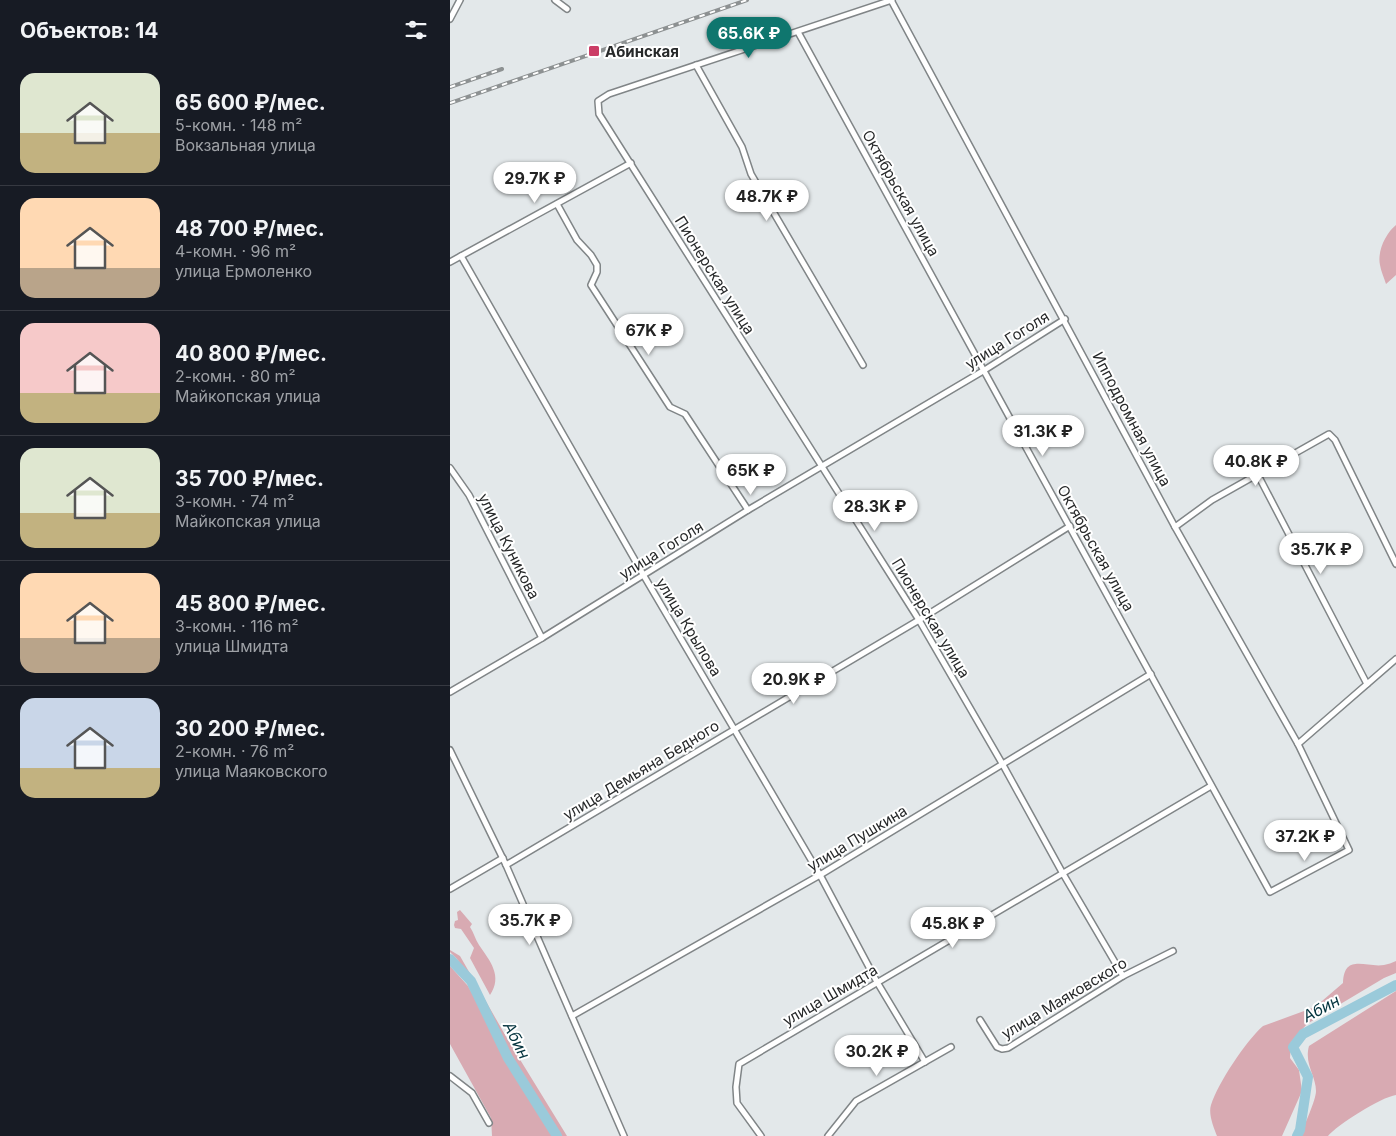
<!DOCTYPE html>
<html lang="ru">
<head>
<meta charset="utf-8">
<style>
  body { margin:0; font-family:Inter,sans-serif; background:#242831; color:#f1f3f6; height:100vh; display:flex; flex-direction:column; font-size:19px; white-space:nowrap }
  * { box-sizing:border-box; margin:0 }
  p { font-size:16px; color:#9ea1a6 }
  .icon { flex:none; width:28px; height:28px; fill:none; stroke:currentColor; stroke-width:2; stroke-linecap:round; stroke-linejoin:round }
  .map { position:relative; flex:1; overflow:hidden }
  .panel { display:flex; flex-direction:column; background:#171b24; width:450px }
  .panel>* { flex:none }
  .price { position:absolute; translate:-50% -42px; padding:0 11px; border-radius:18px; background:#fff; color:#222; font-size:16px; line-height:32px; filter:drop-shadow(0 1px 2px #0008) }
  .price::after { content:''; position:absolute; left:50%; top:30px; width:15px; height:11px; margin-left:-8px; background:inherit; clip-path:polygon(0 0,100% 0,50% 100%) }
  .price.active { background:#0f766e; color:#fff }
  ul { padding:0; list-style:none }
  li { display:flex; align-items:center; gap:15px; height:125px; padding:0 20px }
  li+li { border-top:1px solid #363941 }
  li span { display:grid; place-items:center; flex:none; width:140px; height:100px; border-radius:15px; color:#555 }
  li>.icon { margin-inline-start:auto }
  span .icon { width:60px; height:60px; fill:#fffc; stroke-width:1 }
  li b { font-size:21px }
  h2 { display:flex; justify-content:space-between; align-items:center; height:60px; padding:0 20px; font-size:21px }
  main { display:flex; flex:1; min-height:0 }
  .map>svg:first-child { display:block }
</style>
</head>
<body>
<main>
<section class="panel">
<h2>Объектов: 14<svg class="icon" aria-label="filters" viewBox="0 0 24 24"><path d="M4 7h16M4 17h16"/><circle cx="9" cy="7" r="2"/><circle cx="15" cy="17" r="2"/></svg></h2>
<ul>
<li><span style="background:linear-gradient(#dfe7d0 60%,#c2b280 0)"><svg class="icon" aria-label="home" viewBox="0 0 24 24"><path d="M3 11l9-7 9 7M6 9v11h12V9"/></svg></span><div><b>65 600 ₽/мес.</b><p>5-комн. · 148 m²</p><p>Вокзальная улица</p></div></li>
<li><span style="background:linear-gradient(#ffd9b3 70%,#b9a48a 0)"><svg class="icon" aria-label="home" viewBox="0 0 24 24"><path d="M3 11l9-7 9 7M6 9v11h12V9"/></svg></span><div><b>48 700 ₽/мес.</b><p>4-комн. · 96 m²</p><p>улица Ермоленко</p></div></li>
<li><span style="background:linear-gradient(#f6c9c9 70%,#c2b280 0)"><svg class="icon" aria-label="home" viewBox="0 0 24 24"><path d="M3 11l9-7 9 7M6 9v11h12V9"/></svg></span><div><b>40 800 ₽/мес.</b><p>2-комн. · 80 m²</p><p>Майкопская улица</p></div></li>
<li><span style="background:linear-gradient(#dfe7d0 65%,#c2b280 0)"><svg class="icon" aria-label="home" viewBox="0 0 24 24"><path d="M3 11l9-7 9 7M6 9v11h12V9"/></svg></span><div><b>35 700 ₽/мес.</b><p>3-комн. · 74 m²</p><p>Майкопская улица</p></div></li>
<li><span style="background:linear-gradient(#ffd9b3 65%,#b9a48a 0)"><svg class="icon" aria-label="home" viewBox="0 0 24 24"><path d="M3 11l9-7 9 7M6 9v11h12V9"/></svg></span><div><b>45 800 ₽/мес.</b><p>3-комн. · 116 m²</p><p>улица Шмидта</p></div></li>
<li><span style="background:linear-gradient(#c9d6e8 70%,#c2b280 0)"><svg class="icon" aria-label="home" viewBox="0 0 24 24"><path d="M3 11l9-7 9 7M6 9v11h12V9"/></svg></span><div><b>30 200 ₽/мес.</b><p>2-комн. · 76 m²</p><p>улица Маяковского</p></div></li>
</ul>
</section>
<div class="map">
<svg width="946" height="1136" viewBox="0 0 946 1136">
  <rect width="100%" height="100%" fill="#e3e8ea"/>
  <g fill="#d8aab2">
    <path d="M946,225V275L936,284C934,278 931,271 930,265C927,251 936,233 946,225Z"/>
    <path d="M10,910L22,924L20,927C24,933 25,939 29,945C40,961 53,976 40,995L20,958L24,948L11,929L5,928L4,925L5,921L8,920L7,912Z"/>
    <path d="M0,950L10,956L58,1040L117,1136H112C94,1111 78,1084 62,1058C44,1025 28,978 0,952Z"/>
    <path d="M946,961V973L934,978L857,1024L841,1042L840,1058L849,1070L852,1091L832,1136H767C764,1128 758,1114 761,1105C768,1083 796,1041 813,1026L865,1007L893,983C894,953 916,968 934,965C938,964 942,963 946,961Z"/>
    <polygon points="0,966 18,986 67,1076 103,1136 42,1136 41,1118 0,1044"/>
    <path d="M946,991V1095C931,1097 887,1125 878,1136H850C854,1126 866,1100 866,1091C866,1076 854,1064 859,1046Z"/>
  </g>
  <g fill="none" stroke-linecap="round" stroke-linejoin="round">
    <g stroke="#9acada" stroke-width="10">
      <polyline points="0,959 21,981 58,1058 107,1136"/>
      <polyline points="847,1136 850,1130 858,1077 843,1047 853,1034 946,985"/>
    </g>
    <g stroke="#808587" stroke-width="8">
      <g id="street">
        <polyline points="105,0 117,9"/>
        <polyline points="442,0 159,94 148,101 149,114 469,620 553,765 612,872 673,976"/>
        <polyline points="0,19 10,0"/>
        <polyline points="348,32 820,892 899,850 848,744 725,527 441,0"/>
        <polyline points="246,65 292,147 301,174 413,365"/>
        <polyline points="107,204 127,240 141,255 147,265 147,272 141,285 220,407 235,414 298,510"/>
        <polyline points="11,256 194,576 370,875 427,982 475,1062"/>
        <polyline points="0,262 181,163"/>
        <polyline points="0,468 19,495 92,638"/>
        <polyline points="808,475 917,684"/>
        <polyline points="725,527 762,500 879,434 885,440 946,564"/>
        <polyline points="0,692 92,638 298,510 533,371 615,319"/>
        <polyline points="848,744 946,659"/>
        <polyline points="0,750 56,865 174,1136"/>
        <polyline points="56,865 469,620 620,526"/>
        <polyline points="0,889 53,858"/>
        <polyline points="122,1016 370,875 701,674"/>
        <polyline points="530,1020 547,1047 552,1049 558,1048 673,976 723,951"/>
        <polyline points="0,1076 22,1093 39,1123"/>
        <polyline points="311,1136 287,1103 286,1087 289,1064 761,786"/>
        <polyline points="378,1136 406,1101 501,1047"/>
      </g>
    </g>
    <use href="#street" stroke="#fff" stroke-width="5"/>
    <g stroke="#8d9192" stroke-width="4">
      <g id="rail">
        <polyline points="0,87 52,69"/>
        <polyline points="0,103 297,0"/>
      </g>
    </g>
    <use href="#rail" stroke="#fff" stroke-width="2" stroke-dasharray="5.5" stroke-linecap="butt"/>
  </g>
  <rect fill="#cb3d66" stroke="#fff" stroke-width="2" x="138" y="45" width="12" height="12" rx="2.5"/>
  <g text-anchor="middle" dominant-baseline="central" stroke-width="4" stroke-linejoin="round" paint-order="stroke">
    <g font-size="15" font-weight="bold" fill="#27292a" stroke="#fff" text-anchor="start">
      <text x="155" y="51">Абинская</text>
    </g>
    <g font-size="15" fill="#27292a" stroke="#fff">
      <text transform="translate(451 193) rotate(61)">Октябрьская улица</text>
      <text transform="translate(265 275) rotate(58)">Пионерская улица</text>
      <text transform="translate(557 340) rotate(-32)">улица Гоголя</text>
      <text transform="translate(682 419) rotate(62)">Ипподромная улица</text>
      <text transform="translate(59 546) rotate(63)">улица Куникова</text>
      <text transform="translate(646 548) rotate(61)">Октябрьская улица</text>
      <text transform="translate(211 550) rotate(-32)">улица Гоголя</text>
      <text transform="translate(481 618) rotate(59)">Пионерская улица</text>
      <text transform="translate(239 627) rotate(59)">улица Крылова</text>
      <text transform="translate(191 770) rotate(-31)">улица Демьяна Бедного</text>
      <text transform="translate(407 838) rotate(-31)">улица Пушкина</text>
      <text transform="translate(380 995) rotate(-30)">улица Шмидта</text>
      <text transform="translate(614 998) rotate(-31)">улица Маяковского</text>
    </g>
    <g font-size="16" font-style="italic" fill="#05343f" stroke="#fff">
      <text transform="translate(871 1008) rotate(-28)">Абин</text>
      <text transform="translate(67 1040) rotate(63)">Абин</text>
    </g>
  </g>
</svg>
<b class="price active" style="left:299px;top:59px">65.6K ₽</b>
<b class="price" style="left:85px;top:204px">29.7K ₽</b>
<b class="price" style="left:317px;top:222px">48.7K ₽</b>
<b class="price" style="left:199px;top:356px">67K ₽</b>
<b class="price" style="left:593px;top:457px">31.3K ₽</b>
<b class="price" style="left:806px;top:487px">40.8K ₽</b>
<b class="price" style="left:301px;top:496px">65K ₽</b>
<b class="price" style="left:425px;top:532px">28.3K ₽</b>
<b class="price" style="left:871px;top:575px">35.7K ₽</b>
<b class="price" style="left:344px;top:705px">20.9K ₽</b>
<b class="price" style="left:855px;top:862px">37.2K ₽</b>
<b class="price" style="left:80px;top:946px">35.7K ₽</b>
<b class="price" style="left:503px;top:949px">45.8K ₽</b>
<b class="price" style="left:427px;top:1077px">30.2K ₽</b>
</div>
</main>
</body>
</html>
